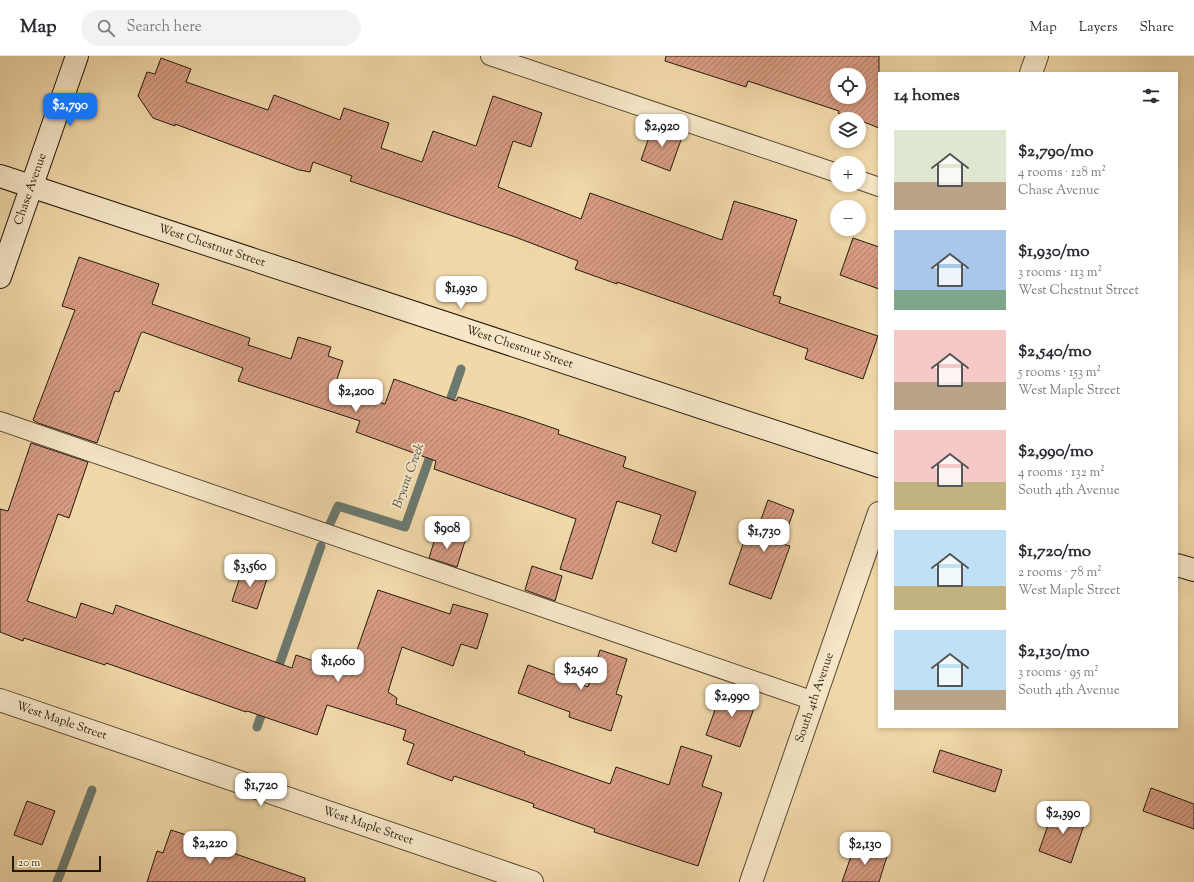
<!DOCTYPE html>
<html lang="en">
<head>
<meta charset="utf-8">
<style>
  body { margin:0; font-family:"Sorts Mill Goudy",serif; background:#f2f2f3; color:#2b2b33; height:100vh; display:flex; flex-direction:column; font-size:15px; white-space:nowrap }
  * { box-sizing:border-box; margin:0 }
  p { font-size:13px; color:#7c7c81 }
  .icon { flex:none; width:22px; height:22px; fill:none; stroke:currentColor; stroke-width:2; stroke-linecap:round; stroke-linejoin:round }
  .map { position:relative; flex:1; overflow:hidden }
  .details { position:absolute; left:878px; top:16px; width:300px; height:656px; display:flex; flex-direction:column; background:#fff; border-radius:0px; box-shadow:0 2px 6px #0003 }
  .details>* { flex:none }
  .controls { position:absolute; left:830px; top:12px; display:grid; gap:8px }
  .controls a { display:grid; place-items:center; width:36px; height:36px; border-radius:50%; background:#fff; box-shadow:0 2px 6px #0003; font-size:20px }
  .scale { position:absolute; left:12px; bottom:10px; width:89px; box-sizing:border-box; padding-left:4px; border:2px solid #231a0f; border-top:0; font-size:11px; line-height:14px; white-space:nowrap; color:#231a0f; -webkit-text-stroke:3px #f6e6c7; paint-order:stroke }
  .price { position:absolute; translate:-50% -34px; padding:0 9px; border-radius:8px; background:#fff; color:#222; font-size:13px; line-height:26px; filter:drop-shadow(0 1px 2px #0008) }
  .price::after { content:''; position:absolute; left:50%; top:24px; width:12px; height:9px; margin-left:-6px; background:inherit; clip-path:polygon(0 0,100% 0,50% 100%) }
  .price.current { background:#1a73e8; color:#fff }
  ul { padding:0; list-style:none }
  li { display:flex; align-items:center; gap:12px; height:100px; padding:0 16px }
  li span { display:grid; place-items:center; flex:none; width:112px; height:80px; border-radius:0px; color:#555 }
  li>.icon { margin-inline-start:auto }
  span .icon { width:48px; height:48px; fill:#fffc; stroke-width:1 }
  li b { font-size:17px }
  h2 { display:flex; justify-content:space-between; align-items:center; height:48px; padding:0 16px; font-size:17px }
  header { display:flex; align-items:center; gap:24px; box-sizing:border-box; height:56px; padding:0 20px; background:#fff; border-bottom:1px solid #e1e1e2 }
  header strong { font-size:19px }
  nav { display:flex; gap:22px; margin-inline-start:auto; font-size:14px }
  .search { width:280px; height:36px; background:#f2f2f3; display:flex; align-items:center; gap:10px; box-sizing:border-box; padding:0 14px; border-radius:22px; color:#7c7c81; font-size:15px }
  .map>svg:first-child { display:block }
</style>
</head>
<body>
<header>
<strong>Map</strong>
<div class="search"><svg class="icon" aria-label="search" viewBox="0 0 24 24"><circle cx="10" cy="10" r="6"/><path d="M15 15l6 6"/></svg>Search here</div>
<nav><a>Map</a><a>Layers</a><a>Share</a></nav>
</header>
<div class="map">
<svg width="1194" height="826" viewBox="0 0 1194 826">
  <defs>
    <pattern id="building-hatch" width="6" height="6" patternUnits="userSpaceOnUse"><rect width="6" height="6" fill="#d89c83"/><path d="M-1 1l2-2M0 6l6-6M5 7l2-2" fill="none" stroke="#af7e6a"/></pattern>
  </defs>
  <rect width="100%" height="100%" fill="#f1d8a9"/>
  <filter id="stains"><feTurbulence type="fractalNoise" baseFrequency=".005" numOctaves="4"/><feColorMatrix values="0 0 0 0 .2 0 0 0 0 .09 0 0 0 0 .02 0 0 0 .5 -.17"/></filter>
  <radialGradient id="worn" r=".72"><stop offset=".6" stop-color="#630" stop-opacity="0"/><stop offset="1" stop-color="#630" stop-opacity=".3"/></radialGradient>
  <g fill="none" stroke-linecap="round" stroke-linejoin="round">
    <g stroke="#6c796f" stroke-width="9">
      <polyline points="447,353 461,313"/>
      <polyline points="329,470 338,450 405,471 433,392"/>
      <polyline points="276,618 321,490"/>
      <polyline points="257,671 265,649"/>
      <polyline points="57,826 92,734"/>
    </g>
  </g>
  <g fill="url(#building-hatch)" stroke="#231a0f" fill-rule="evenodd">
    <path d="M666,0H879V72L859,64V63H855L838,57L839,55L748,25L746,31L665,5ZM837,19H859V41H837Z"/>
    <polygon points="161,2 191,13 186,26 268,54 274,39 340,64 344,52 389,67 381,92 422,106 433,75 476,90 493,40 542,57 531,91 513,85 498,131 581,163 590,137 722,184 734,145 797,164 773,239 781,241 779,247 878,280 863,323 805,303 808,293 617,226 617,228 575,213 578,205 515,181 350,125 352,120 313,106 310,116 299,114 175,68 175,70 153,62 138,40 147,16 155,18"/>
    <polygon points="653,70 682,81 670,115 641,104"/>
    <polygon points="853,182 879,191 879,233 840,219"/>
    <polygon points="79,201 159,228 152,248 250,282 248,289 291,303 298,281 331,291 328,300 343,305 334,332 385,348 394,323 456,345 458,341 524,362 559,374 558,378 626,401 623,411 696,436 676,496 652,487 661,459 617,445 592,523 560,513 576,463 434,413 436,405 356,376 360,365 238,325 243,312 143,276 141,277 119,336 115,335 97,387 38,367 33,364 75,254 62,250"/>
    <polygon points="31,387 88,406 69,462 58,458 27,545 76,562 81,547 113,558 116,549 292,612 296,599 349,617 378,534 450,558 453,548 488,558 477,593 461,588 453,610 402,591 388,636 397,642 396,648 525,696 524,698 610,728 616,711 669,729 681,690 712,700 702,730 722,737 698,810 594,776 595,773 533,751 534,748 454,720 452,725 407,708 414,688 403,684 406,674 327,649 317,679 247,655 246,656 106,607 105,609 24,582 23,585 0,576 0,453 8,455"/>
    <polygon points="768,444 794,454 782,488 790,490 771,543 729,528 747,477 755,480"/>
    <polygon points="437,476 465,485 457,511 429,502"/>
    <polygon points="532,510 562,520 555,545 525,534"/>
    <polygon points="243,512 268,520 257,553 232,545"/>
    <polygon points="600,594 627,603 616,638 622,640 611,675 569,661 570,656 518,637 528,609 588,631"/>
    <polygon points="723,632 757,644 740,691 706,679"/>
    <polygon points="940,694 1002,714 995,736 933,716"/>
    <polygon points="1151,732 1194,748 1194,773 1143,755"/>
    <polygon points="27,745 55,755 42,789 14,779"/>
    <polygon points="1054,752 1086,763 1071,807 1039,795"/>
    <polygon points="171,774 208,786 207,788 305,822 305,826 147,826 157,795 163,797"/>
    <polygon points="855,789 887,800 879,826 842,826"/>
  </g>
  <g fill="none" stroke-linecap="round" stroke-linejoin="round">
    <g stroke="#564a36" stroke-width="20">
      <g id="lane">
        <polyline points="490,0 837,117"/>
        <polyline points="859,124 879,131"/>
        <polyline points="0,365 814,645"/>
      </g>
    </g>
    <g stroke="#564a36" stroke-width="24">
      <g id="street">
        <polyline points="1031,17 1037,0"/>
        <path id="s1" d="M0,644L532,826"/>
        <path id="s2" d="M751,826L879,457"/>
      </g>
    </g>
    <g stroke="#231a0f" stroke-width="24">
      <g id="secondary">
        <path id="s3" d="M0,120L879,410"/>
        <path id="s4" d="M0,221L77,0"/>
        <polyline points="1177,509 1194,514"/>
      </g>
    </g>
    <use href="#lane" stroke="#f6e6c7" stroke-width="18"/>
    <use href="#street" stroke="#f6e6c7" stroke-width="22"/>
    <use href="#secondary" stroke="#f6e6c7" stroke-width="22"/>
  </g>
  <g text-anchor="middle" dominant-baseline="central" stroke-width="4" stroke-linejoin="round" paint-order="stroke">
    <g font-size="12" fill="#231a0f" stroke="#f6e6c7">
      <text stroke="none"><textPath href="#s4" startOffset="93">Chase Avenue</textPath></text>
      <text stroke="none"><textPath href="#s3" startOffset="223">West Chestnut Street</textPath></text>
      <text stroke="none"><textPath href="#s3" startOffset="547">West Chestnut Street</textPath></text>
      <text stroke="none"><textPath href="#s2" startOffset="195">South 4th Avenue</textPath></text>
      <text stroke="none"><textPath href="#s1" startOffset="65">West Maple Street</textPath></text>
      <text stroke="none"><textPath href="#s1" startOffset="389">West Maple Street</textPath></text>
    </g>
    <g font-size="13" font-style="italic" fill="#4d5247" stroke="#f6e6c7">
      <text transform="translate(409 420) rotate(-70)">Bryant Creek</text>
    </g>
  </g>
  <rect width="100%" height="100%" filter="url(#stains)"/>
  <rect width="100%" height="100%" fill="url(#worn)"/>
</svg>
<div class="controls">
<a><svg class="icon" aria-label="locate" viewBox="0 0 24 24"><circle cx="12" cy="12" r="6"/><path d="M12 2v4M12 18v4M2 12h4M18 12h4"/></svg></a>
<a><svg class="icon" aria-label="layers" viewBox="0 0 24 24"><path d="M12 4l9 5-9 5-9-5zM3 14l9 5 9-5"/></svg></a>
<a>+</a>
<a>−</a>
</div>
<div class="scale">20 m</div>
<b class="price current" style="left:70px;top:71px">$2,790</b>
<b class="price" style="left:662px;top:92px">$2,920</b>
<b class="price" style="left:461px;top:254px">$1,930</b>
<b class="price" style="left:356px;top:357px">$2,200</b>
<b class="price" style="left:447px;top:494px">$908</b>
<b class="price" style="left:764px;top:497px">$1,730</b>
<b class="price" style="left:250px;top:532px">$3,560</b>
<b class="price" style="left:338px;top:627px">$1,060</b>
<b class="price" style="left:581px;top:635px">$2,540</b>
<b class="price" style="left:732px;top:662px">$2,990</b>
<b class="price" style="left:261px;top:751px">$1,720</b>
<b class="price" style="left:1063px;top:779px">$2,390</b>
<b class="price" style="left:210px;top:809px">$2,220</b>
<b class="price" style="left:865px;top:810px">$2,130</b>
<section class="details">
<h2>14 homes<svg class="icon" aria-label="filters" viewBox="0 0 24 24"><path d="M4 7h16M4 17h16"/><circle cx="9" cy="7" r="2"/><circle cx="15" cy="17" r="2"/></svg></h2>
<ul>
<li><span style="background:linear-gradient(#dfe7d0 65%,#b9a48a 0)"><svg class="icon" aria-label="home" viewBox="0 0 24 24"><path d="M3 11l9-7 9 7M6 9v11h12V9"/></svg></span><div><b>$2,790/mo</b><p>4 rooms · 128 m²</p><p>Chase Avenue</p></div></li>
<li><span style="background:linear-gradient(#a9c7e8 75%,#7fa58c 0)"><svg class="icon" aria-label="home" viewBox="0 0 24 24"><path d="M3 11l9-7 9 7M6 9v11h12V9"/></svg></span><div><b>$1,930/mo</b><p>3 rooms · 113 m²</p><p>West Chestnut Street</p></div></li>
<li><span style="background:linear-gradient(#f6c9c9 65%,#b9a48a 0)"><svg class="icon" aria-label="home" viewBox="0 0 24 24"><path d="M3 11l9-7 9 7M6 9v11h12V9"/></svg></span><div><b>$2,540/mo</b><p>5 rooms · 153 m²</p><p>West Maple Street</p></div></li>
<li><span style="background:linear-gradient(#f6c9c9 65%,#c2b280 0)"><svg class="icon" aria-label="home" viewBox="0 0 24 24"><path d="M3 11l9-7 9 7M6 9v11h12V9"/></svg></span><div><b>$2,990/mo</b><p>4 rooms · 132 m²</p><p>South 4th Avenue</p></div></li>
<li><span style="background:linear-gradient(#bfe0f5 70%,#c2b280 0)"><svg class="icon" aria-label="home" viewBox="0 0 24 24"><path d="M3 11l9-7 9 7M6 9v11h12V9"/></svg></span><div><b>$1,720/mo</b><p>2 rooms · 78 m²</p><p>West Maple Street</p></div></li>
<li><span style="background:linear-gradient(#bfe0f5 75%,#b9a48a 0)"><svg class="icon" aria-label="home" viewBox="0 0 24 24"><path d="M3 11l9-7 9 7M6 9v11h12V9"/></svg></span><div><b>$2,130/mo</b><p>3 rooms · 95 m²</p><p>South 4th Avenue</p></div></li>
</ul>
</section>
</div>
</body>
</html>
